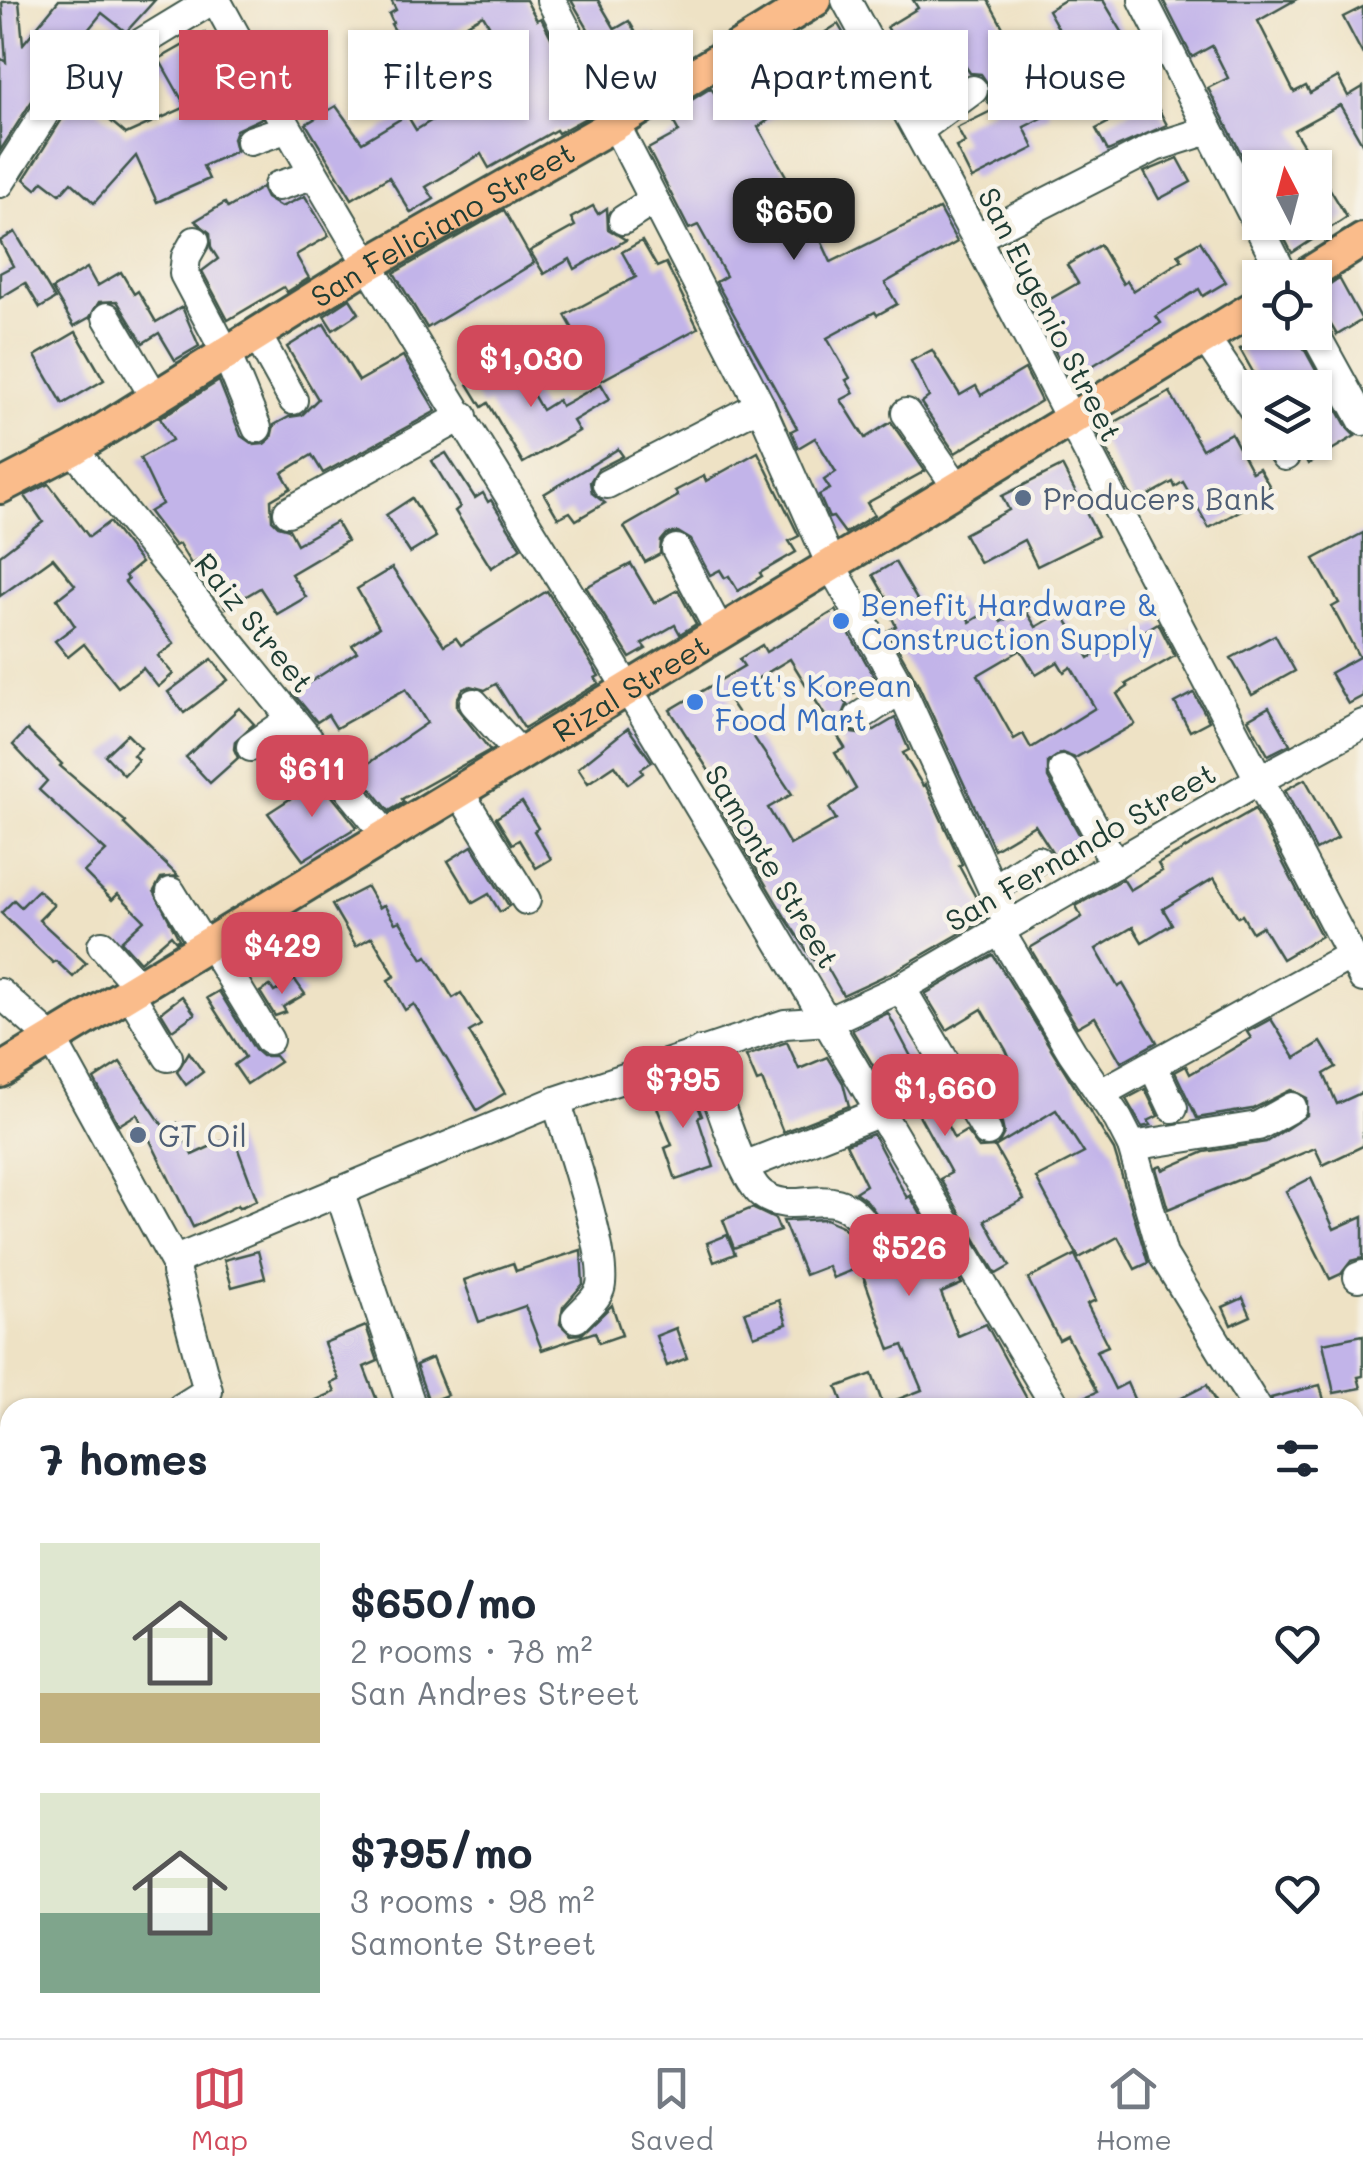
<!DOCTYPE html>
<html lang="en">
<head>
<meta charset="utf-8">
<style>
  body { margin:0; font-family:Mali,sans-serif; background:#f2f2f3; color:#1f2937; height:100vh; display:flex; flex-direction:column; font-size:38px; white-space:nowrap }
  * { box-sizing:border-box; margin:0 }
  p { font-size:32px; color:#747a83 }
  .icon { flex:none; width:55px; height:55px; fill:none; stroke:currentColor; stroke-width:2; stroke-linecap:round; stroke-linejoin:round }
  .map { position:relative; flex:1; overflow:hidden }
  .side { position:absolute; left:0px; top:1398px; width:1365px; height:642px; display:flex; flex-direction:column; background:#fff; border-radius:30px 30px 0 0; box-shadow:0 2px 8px #0004 }
  .side>* { flex:none }
  .top-card { position:absolute; left:30px; top:30px; width:1305px; height:90px; display:flex; gap:20px }
  .needle { width:65px; rotate:354deg }
  .controls { position:absolute; left:1242px; top:150px; display:grid; gap:20px }
  .controls a { display:grid; place-items:center; width:90px; height:90px; border-radius:0px; background:#fff; box-shadow:0 2px 8px #0004; font-size:50px }
  .price { position:absolute; translate:-50% -85px; padding:0 22px; border-radius:20px; background:#d1495b; color:#fff; font-size:32px; line-height:65px; filter:drop-shadow(0 2px 5px #0008) }
  .price::after { content:''; position:absolute; left:50%; top:60px; width:30px; height:22px; margin-left:-15px; background:inherit; clip-path:polygon(0 0,100% 0,50% 100%) }
  .price.active { background:#222; color:#fff }
  ul { padding:0; list-style:none }
  li { display:flex; align-items:center; gap:30px; height:250px; padding:0 40px }
  li span { display:grid; place-items:center; flex:none; width:280px; height:200px; border-radius:0px; color:#555 }
  li>.icon { margin-inline-start:auto }
  span .icon { width:120px; height:120px; fill:#fffc; stroke-width:1 }
  li b { font-size:42px }
  h2 { display:flex; justify-content:space-between; align-items:center; height:120px; padding:0 40px; font-size:42px }
  .pill { padding:0 35px; border-radius:0px; background:#fff; box-shadow:0 2px 8px #0004; font-size:35px; line-height:90px }
  .pill.active { background:#d1495b; color:#fff }
  .tabs { display:flex; justify-content:space-around; align-items:center; height:140px; border-top:2px solid #e0e1e3; background:#fff; font-size:28px; color:#747a83 }
  .tabs a { display:grid; justify-items:center; gap:5px }
  .tabs .active { color:#d1495b }
  .map>svg:first-child { display:block }
</style>
</head>
<body>
<div class="map">
<svg width="1363" height="2038" viewBox="0 0 1363 2038">
  <rect width="100%" height="100%" fill="#f7f3e8"/>
  <filter id="ink" filterUnits="userSpaceOnUse"><feTurbulence type="fractalNoise" baseFrequency=".01" numOctaves="2"/><feDisplacementMap in="SourceGraphic" scale="20" xChannelSelector="R" yChannelSelector="G"/><feConvolveMatrix kernelMatrix="1 2 1 2 8 2 1 2 1" color-interpolation-filters="sRGB"/></filter>
  <filter id="wash" filterUnits="userSpaceOnUse"><feTurbulence type="fractalNoise" baseFrequency=".0048" numOctaves="4" result="noise"/><feDisplacementMap in="SourceGraphic" scale="40" xChannelSelector="R" yChannelSelector="G"/><feGaussianBlur stdDeviation="2.25" result="paint"/><feColorMatrix in="noise" values="0 0 0 0 0 0 0 0 0 0 0 0 0 0 0 0 0 1.4 0 .05"/><feComposite in="paint" operator="in"/></filter>
  <g filter="url(#wash)">
    <rect width="100%" height="100%" fill="#eee2c5"/>
    <g id="blocks">
      <g fill="#c2b4e9" fill-rule="evenodd">
        <polygon points="59,0 155,0 126,32 102,13 61,63 67,67 35,96 0,151 0,58 6,62 2,2 19,1 23,44"/>
        <polygon points="391,0 526,0 537,20 541,18 591,115 558,133 556,130 489,168 481,154 426,187 434,199 411,213 389,177 352,199 306,124 336,106 362,142 407,115 416,130 455,106 439,78 459,67 477,97 517,73 483,15 410,56 391,24 393,23 389,14 396,10"/>
        <polygon points="571,0 598,0 615,29 629,21 640,40 651,33 664,56 614,85 595,47 598,46"/>
        <polygon points="913,0 988,0 1050,114 1024,127 1034,148 972,179 956,147 965,143 957,128 993,110 987,100 990,87 981,74 970,73 956,52 941,61 929,42 905,56 887,27 918,8"/>
        <polygon points="1065,0 1103,0 1130,45 1083,73 1048,10"/>
        <polygon points="1163,0 1295,0 1258,21 1294,92 1306,86 1310,93 1338,77 1348,96 1363,87 1363,145 1340,105 1294,130 1347,217 1292,253 1276,222 1315,222 1315,168 1260,168 1260,191 1208,88 1228,78 1212,46 1192,57"/>
        <polygon points="1363,7 1363,55 1343,17"/>
        <polygon points="838,24 858,59 853,62 861,76 801,114 794,103 758,127 813,223 831,262 939,209 957,242 885,283 897,304 877,315 875,312 827,338 850,378 846,380 854,393 841,400 865,438 891,422 925,471 867,503 874,515 845,533 833,517 829,518 819,495 830,489 824,480 836,472 815,438 798,448 791,431 797,428 716,282 726,276 698,225 689,229 648,149 679,132 669,114 711,88 715,94 730,84 734,91"/>
        <polygon points="205,33 234,84 241,81 262,118 236,130 233,138 236,151 203,166 209,179 157,202 136,156 94,203 71,182 60,194 43,181 36,189 24,179 62,119 83,98 126,134 186,107 159,59"/>
        <polygon points="1153,99 1167,125 1108,151 1096,129"/>
        <polygon points="1178,158 1191,182 1159,199 1144,172"/>
        <polygon points="261,188 266,198 281,207 305,196 329,236 296,255 309,278 287,292 284,287 228,320 202,271 218,259 211,248 210,233 195,221 225,203 228,208"/>
        <polygon points="593,206 598,214 607,208 608,229 626,240 575,269 570,259 544,274 530,251 575,226 571,218"/>
        <polygon points="504,210 534,263 427,328 394,273"/>
        <polygon points="15,232 55,299 40,308 25,283 0,298 0,273 13,266 0,241"/>
        <polygon points="642,241 657,267 666,263 698,328 602,380 565,315 636,277 622,252"/>
        <polygon points="1200,241 1226,282 1203,296 1199,289 1156,316 1161,323 1070,380 1033,309 1078,283 1067,265 1100,245 1123,284 1127,281 1133,291 1182,260 1178,254"/>
        <polygon points="87,268 97,286 121,272 134,294 138,291 156,322 182,307 199,346 175,360 159,333 143,343 117,301 99,302 90,317 74,326 52,289"/>
        <polygon points="1339,278 1362,320 1337,335 1322,310 1327,307 1318,292"/>
        <polygon points="350,299 359,313 333,330 324,316"/>
        <polygon points="324,324 359,381 403,356 436,411 323,473 312,455 282,473 291,488 271,500 272,520 278,526 289,529 297,544 336,522 347,541 291,574 306,597 277,614 260,588 226,608 197,561 191,564 179,544 175,546 149,512 162,504 140,458 172,440 160,418 219,381 241,436 254,445 264,444 271,438 274,425 289,417 302,415 318,399 287,347"/>
        <polygon points="76,332 104,380 63,404 35,356"/>
        <polygon points="1270,332 1278,344 1296,334 1348,429 1355,436 1308,464 1297,442 1315,442 1315,388 1262,388 1240,349"/>
        <polygon points="932,350 960,395 976,386 981,395 1025,369 1041,401 955,453 921,403 929,397 911,361"/>
        <polygon points="512,358 542,410 558,400 561,406 601,384 610,399 573,421 579,431 523,463 488,403 482,407 468,384"/>
        <polygon points="1170,392 1202,449 1231,433 1252,472 1259,468 1270,487 1238,505 1241,510 1209,528 1183,482 1175,487 1173,482 1135,503 1097,432"/>
        <polygon points="618,449 623,456 598,469 590,482 592,493 605,503 576,520 570,512 558,518 544,494"/>
        <polygon points="758,452 799,536 789,541 796,552 760,573 762,576 738,591 729,576 725,578 720,570 710,575 691,540 678,532 667,534 661,541 660,554 645,562 624,527 678,496 675,491 704,476 706,481"/>
        <polygon points="446,453 475,498 483,493 488,502 491,500 521,548 491,568 455,511 460,507 432,461"/>
        <polygon points="1062,466 1098,536 1037,566 1024,540 980,563 964,534 1009,510 1002,496"/>
        <polygon points="49,484 89,537 109,522 141,563 125,576 128,580 125,582 174,644 158,656 173,674 158,687 143,668 118,687 84,644 68,657 55,641 75,626 57,599 75,585 53,558 0,596 0,555 43,522 25,496"/>
        <polygon points="412,498 436,537 410,553 386,515"/>
        <polygon points="1363,533 1363,696 1348,704 1330,673 1359,657 1332,607 1339,603 1314,559"/>
        <path d="M895,562L926,615L956,598L970,622L993,608L1001,622L1024,608L1036,627L1062,612L1089,658L1105,648L1108,653L1158,623L1175,656L1126,684L1128,687L1117,694L1135,724L1075,758L1062,753L1048,762V778L1085,845L1058,861L1035,825L994,849L917,682L888,631L896,626L886,606L890,604L873,575ZM1021,650L1036,675L1058,662L1064,672L1071,667L1095,708L1031,748L1023,734L1014,739L978,675Z"/>
        <polygon points="631,564 654,603 678,590 696,624 680,634 675,625 642,644 646,649 630,658 586,587"/>
        <polygon points="392,568 444,645 456,638 461,645 547,591 599,676 595,678 599,683 524,728 496,684 485,690 471,686 463,689 457,699 457,708 490,750 402,799 404,802 389,811 357,771 427,723 406,689 336,728 328,715 317,722 293,693 357,652 352,645 379,627 357,589"/>
        <path d="M836,610L876,680L844,699L847,705L842,717L844,726L852,733L866,735L895,718L909,750L903,753L923,786L925,784L962,864L959,866L987,918L893,972L843,995L820,955L813,960L785,917L716,801L725,796L670,710L744,666L739,659L762,645L766,652ZM790,659L845,748L835,753L856,789L829,808L836,819L790,845L768,808L792,794L727,697Z"/>
        <polygon points="1275,635 1295,671 1252,695 1231,658"/>
        <polygon points="212,659 228,680 184,713 168,692"/>
        <polygon points="1194,693 1209,721 1190,731 1175,703"/>
        <polygon points="1269,707 1290,744 1268,755 1248,719"/>
        <polygon points="239,708 254,724 235,741 234,749 238,758 210,783 186,757"/>
        <polygon points="628,728 652,762 641,769 643,773 628,784 615,765 588,783 578,768"/>
        <polygon points="27,730 62,764 60,766 126,822 124,824 178,876 161,878 154,891 179,939 176,941 171,935 140,962 121,941 144,920 118,894 112,900 84,872 106,851 39,790 47,781 13,745"/>
        <polygon points="127,734 141,748 133,755 138,760 124,775 105,755"/>
        <polygon points="1305,779 1338,838 1316,850 1285,790"/>
        <polygon points="319,780 357,827 303,860 268,813"/>
        <polygon points="522,802 538,828 534,831 551,859 536,868 519,840 512,844 496,818"/>
        <polygon points="1255,809 1321,936 1282,959 1262,926 1252,932 1242,915 1238,917 1214,878 1163,909 1172,924 1142,942 1133,927 1096,949 1118,987 1123,984 1157,1042 1121,1062 1095,1017 1077,1027 1030,948 1082,917 1076,906 1123,879 1130,890 1162,871 1158,864"/>
        <polygon points="472,846 509,906 500,912 489,894 473,903 448,861"/>
        <polygon points="367,887 379,908 384,905 395,923 400,921 423,959 427,956 453,998 461,993 481,1025 469,1032 505,1093 477,1110 414,1004 405,1010 388,980 395,976 372,937 356,946 332,905"/>
        <polygon points="38,890 54,905 39,920 86,963 73,977 56,961 53,963 1,913 14,900 21,907"/>
        <polygon points="993,955 1114,1150 1148,1263 1135,1269 1118,1237 1079,1258 1036,1178 1084,1153 1056,1110 998,1145 1004,1133 1002,1124 975,1078 1009,1057 1006,1050 982,1009 947,1030 925,994"/>
        <polygon points="295,980 305,994 283,1007 286,1012 275,1016 260,992 270,986 274,992"/>
        <polygon points="219,991 255,1050 262,1056 275,1056 280,1062 247,1084 234,1065 245,1057 207,998"/>
        <polygon points="182,996 195,1014 172,1030 161,1012"/>
        <polygon points="888,1013 954,1138 966,1131 979,1148 995,1147 1024,1199 985,1220 1010,1266 996,1274 940,1179 951,1173 913,1104 900,1111 852,1030"/>
        <polygon points="1271,1019 1295,1058 1321,1042 1336,1067 1324,1074 1337,1104 1363,1092 1363,1146 1323,1165 1315,1148 1168,1209 1156,1168 1161,1166 1163,1170 1204,1152 1266,1142 1307,1115 1307,1098 1291,1090 1252,1109 1197,1118 1175,1072 1186,1066 1190,1074 1251,1038 1247,1032"/>
        <polygon points="787,1042 799,1069 827,1057 843,1083 849,1106 783,1132 762,1080 757,1082 746,1056"/>
        <polygon points="189,1052 203,1072 186,1085 177,1072"/>
        <polygon points="120,1062 165,1129 177,1123 192,1155 233,1136 257,1200 239,1208 238,1205 193,1227 137,1114 119,1125 94,1079"/>
        <polygon points="688,1081 702,1116 698,1118 714,1167 676,1180 665,1148 672,1145 652,1095"/>
        <polygon points="1145,1089 1158,1116 1148,1121 1151,1125 1142,1127 1126,1099"/>
        <polygon points="873,1134 907,1198 910,1196 962,1284 941,1293 958,1336 986,1324 1032,1408 845,1408 837,1387 872,1374 883,1405 922,1390 903,1345 890,1350 860,1267 833,1278 828,1266 805,1275 783,1221 826,1219 842,1226 859,1243 870,1244 878,1240 883,1223 867,1201 855,1192 866,1185 846,1144"/>
        <polygon points="1311,1178 1334,1229 1363,1216 1363,1258 1351,1261 1341,1274 1330,1279 1286,1191"/>
        <polygon points="752,1208 775,1219 780,1231 734,1248 723,1220"/>
        <polygon points="727,1235 735,1254 714,1262 707,1243"/>
        <polygon points="581,1250 583,1284 563,1307 560,1324 571,1335 582,1334 612,1305 622,1335 599,1343 595,1332 542,1350 525,1306 479,1322 464,1280 513,1263 516,1271"/>
        <polygon points="258,1251 265,1278 232,1287 224,1260"/>
        <polygon points="1075,1255 1096,1300 1087,1304 1108,1346 1096,1351 1115,1389 1127,1383 1138,1408 1074,1408 1073,1402 1097,1392 1067,1336 1059,1340 1028,1279"/>
        <polygon points="1243,1298 1251,1316 1231,1325 1223,1307"/>
        <polygon points="779,1300 787,1324 754,1336 745,1312"/>
        <polygon points="366,1326 378,1361 364,1367 380,1408 298,1408 335,1392 331,1383 339,1380 324,1343"/>
        <polygon points="676,1328 687,1358 667,1366 656,1336"/>
        <polygon points="1363,1335 1363,1376 1358,1377 1361,1388 1334,1393 1323,1343"/>
        <polygon points="432,1358 447,1395 429,1402 416,1365"/>
        <polygon points="1207,1385 1218,1408 1162,1408"/>
        <polygon points="1320,1385 1326,1408 1274,1408 1271,1398"/>
      </g>
    </g>
  </g>
  <g filter="url(#ink)">
    <use href="#blocks" fill-opacity="0" stroke="#3e564a" stroke-width="2.5"/>
    <g fill="none" stroke-linecap="round" stroke-linejoin="round">
      <g stroke="#3e564a" stroke-width="32">
        <g id="minor">
          <path d="M216,0C343,234 488,458 626,686C772,925 911,1168 1057,1408"/>
          <polyline points="551,0 760,405 831,565 901,689 1009,925"/>
          <polyline points="846,0 976,238 1363,978"/>
          <polyline points="1143,0 1285,278"/>
          <polyline points="919,130 973,90"/>
          <polyline points="250,141 286,129"/>
          <polyline points="0,183 48,108 67,88 212,0"/>
          <polyline points="278,186 313,175"/>
          <polyline points="623,220 654,200"/>
          <polyline points="976,238 1155,147 1209,130"/>
          <polyline points="195,241 186,257 184,274 227,355 257,428"/>
          <polyline points="107,317 154,396"/>
          <polyline points="1314,332 1363,421"/>
          <polyline points="257,335 293,400"/>
          <polyline points="1206,339 1260,419"/>
          <polyline points="906,413 957,487"/>
          <polyline points="1275,442 1285,456"/>
          <polyline points="73,449 387,836"/>
          <polyline points="607,484 760,405"/>
          <polyline points="288,512 463,416"/>
          <polyline points="676,549 719,630"/>
          <polyline points="474,703 521,755"/>
          <polyline points="859,717 901,689"/>
          <polyline points="251,747 291,719"/>
          <polyline points="1063,770 1115,864"/>
          <polyline points="460,793 526,900"/>
          <polyline points="993,890 1037,860"/>
          <polyline points="171,892 204,946"/>
          <polyline points="999,930 1072,1052 1118,1119 1132,1146 1163,1255 1257,1408"/>
          <polyline points="210,943 269,1040"/>
          <polyline points="102,945 138,986"/>
          <polyline points="901,988 987,1132"/>
          <polyline points="129,992 168,1057"/>
          <polyline points="0,993 52,1039 176,1264"/>
          <path d="M701,1051C713,1081 740,1178 762,1194C797,1220 834,1177 866,1227"/>
          <polyline points="1153,1066 1173,1108"/>
          <polyline points="1101,1093 1351,955"/>
          <path d="M556,1101C567,1136 610,1259 600,1289C596,1300 584,1309 576,1318"/>
          <polyline points="1132,1146 1258,1126 1292,1107"/>
          <polyline points="744,1166 878,1113"/>
          <polyline points="339,1191 412,1408"/>
          <polyline points="1358,1277 1363,1275"/>
          <polyline points="181,1408 208,1391 176,1272 176,1264 183,1257 556,1101 785,1024 829,1021 901,988 1257,781 1363,724"/>
          <polyline points="0,1522 10,1516"/>
          <polyline points="1355,1533 1363,1531"/>
          <polyline points="0,1554 10,1544"/>
          <polyline points="0,1582 10,1607"/>
        </g>
      </g>
      <g stroke="#3e564a" stroke-width="38">
        <g id="major">
          <polyline points="1302,278 1363,240"/>
          <path id="s1" d="M0,487L73,449L369,264L615,124L815,0"/>
          <path id="s2" d="M0,1071L1260,304"/>
        </g>
      </g>
      <use href="#minor" stroke="#fff" stroke-width="28"/>
      <use href="#major" stroke="#fabc8b" stroke-width="32"/>
    </g>
  </g>
  <g fill="#5c6f8a" stroke="#f7f3e8" stroke-width="4">
    <circle cx="1023" cy="498" r="10"/>
    <circle cx="138" cy="1135" r="10"/>
  </g>
  <g fill="#3f7fe0" stroke="#f7f3e8" stroke-width="4">
    <circle cx="841" cy="621" r="10"/>
    <circle cx="695" cy="702" r="10"/>
  </g>
  <g text-anchor="middle" dominant-baseline="central" stroke-width="9" stroke-linejoin="round" paint-order="stroke">
    <g font-size="30" fill="#1f3d34" stroke="#f7f3e8">
      <text stroke="none"><textPath href="#s1" startOffset="515">San Feliciano Street</textPath></text>
      <text transform="translate(1051 314) rotate(63)">San Eugenio Street</text>
      <text transform="translate(255 622) rotate(51)">Raiz Street</text>
      <text stroke="none"><textPath href="#s2" startOffset="738">Rizal Street</textPath></text>
      <text transform="translate(1080 846) rotate(-30)">San Fernando Street</text>
      <text transform="translate(773 866) rotate(59)">Samonte Street</text>
    </g>
    <g font-size="30" fill="#4e5e75" stroke="#f7f3e8" text-anchor="start">
      <text x="1043" y="498">Producers Bank</text>
      <text x="158" y="1135">GT Oil</text>
    </g>
    <g font-size="30" fill="#366cbe" stroke="#f7f3e8" text-anchor="start">
      <text x="861" y="604">Benefit Hardware &amp;<tspan x="861" dy="34">Construction Supply</tspan></text>
      <text x="715" y="685">Lett's Korean<tspan x="715" dy="34">Food Mart</tspan></text>
    </g>
  </g>
</svg>
<div class="controls">
<a><svg class="needle" viewBox="-14 -14 28 28"><path d="M0-13l5 13h-10z" fill="#e53935"/><path d="M0 13l5-13h-10z" fill="#747a83"/></svg></a>
<a><svg class="icon" aria-label="locate" viewBox="0 0 24 24"><circle cx="12" cy="12" r="6"/><path d="M12 2v4M12 18v4M2 12h4M18 12h4"/></svg></a>
<a><svg class="icon" aria-label="layers" viewBox="0 0 24 24"><path d="M12 4l9 5-9 5-9-5zM3 14l9 5 9-5"/></svg></a>
</div>
<b class="price active" style="left:794px;top:263px">$650</b>
<b class="price" style="left:531px;top:410px">$1,030</b>
<b class="price" style="left:312px;top:820px">$611</b>
<b class="price" style="left:282px;top:997px">$429</b>
<b class="price" style="left:683px;top:1131px">$795</b>
<b class="price" style="left:945px;top:1139px">$1,660</b>
<b class="price" style="left:909px;top:1299px">$526</b>
<div class="top-card">
<a class="pill">Buy</a>
<a class="pill active">Rent</a>
<a class="pill">Filters</a>
<a class="pill">New</a>
<a class="pill">Apartment</a>
<a class="pill">House</a>
</div>
<section class="side">
<h2>7 homes<svg class="icon" aria-label="filters" viewBox="0 0 24 24"><path d="M4 7h16M4 17h16"/><circle cx="9" cy="7" r="2"/><circle cx="15" cy="17" r="2"/></svg></h2>
<ul>
<li><span style="background:linear-gradient(#dfe7d0 75%,#c2b280 0)"><svg class="icon" aria-label="home" viewBox="0 0 24 24"><path d="M3 11l9-7 9 7M6 9v11h12V9"/></svg></span><div><b>$650/mo</b><p>2 rooms · 78 m²</p><p>San Andres Street</p></div><svg class="icon" aria-label="heart" viewBox="0 0 24 24"><path d="M12 20l-8-8c-3-5 5-10 8-4 3-6 11-1 8 4z"/></svg></li>
<li><span style="background:linear-gradient(#dfe7d0 60%,#7fa58c 0)"><svg class="icon" aria-label="home" viewBox="0 0 24 24"><path d="M3 11l9-7 9 7M6 9v11h12V9"/></svg></span><div><b>$795/mo</b><p>3 rooms · 98 m²</p><p>Samonte Street</p></div><svg class="icon" aria-label="heart" viewBox="0 0 24 24"><path d="M12 20l-8-8c-3-5 5-10 8-4 3-6 11-1 8 4z"/></svg></li>
</ul>
</section>
</div>
<nav class="tabs">
<a class="active"><svg class="icon" aria-label="map" viewBox="0 0 24 24"><path d="M3 6l6-2 6 2 6-2v14l-6 2-6-2-6 2zM9 4v14M15 6v14"/></svg>Map</a>
<a><svg class="icon" aria-label="saved" viewBox="0 0 24 24"><path d="M7 4h10v16l-5-4-5 4z"/></svg>Saved</a>
<a><svg class="icon" aria-label="home" viewBox="0 0 24 24"><path d="M3 11l9-7 9 7M6 9v11h12V9"/></svg>Home</a>
</nav>
</body>
</html>
